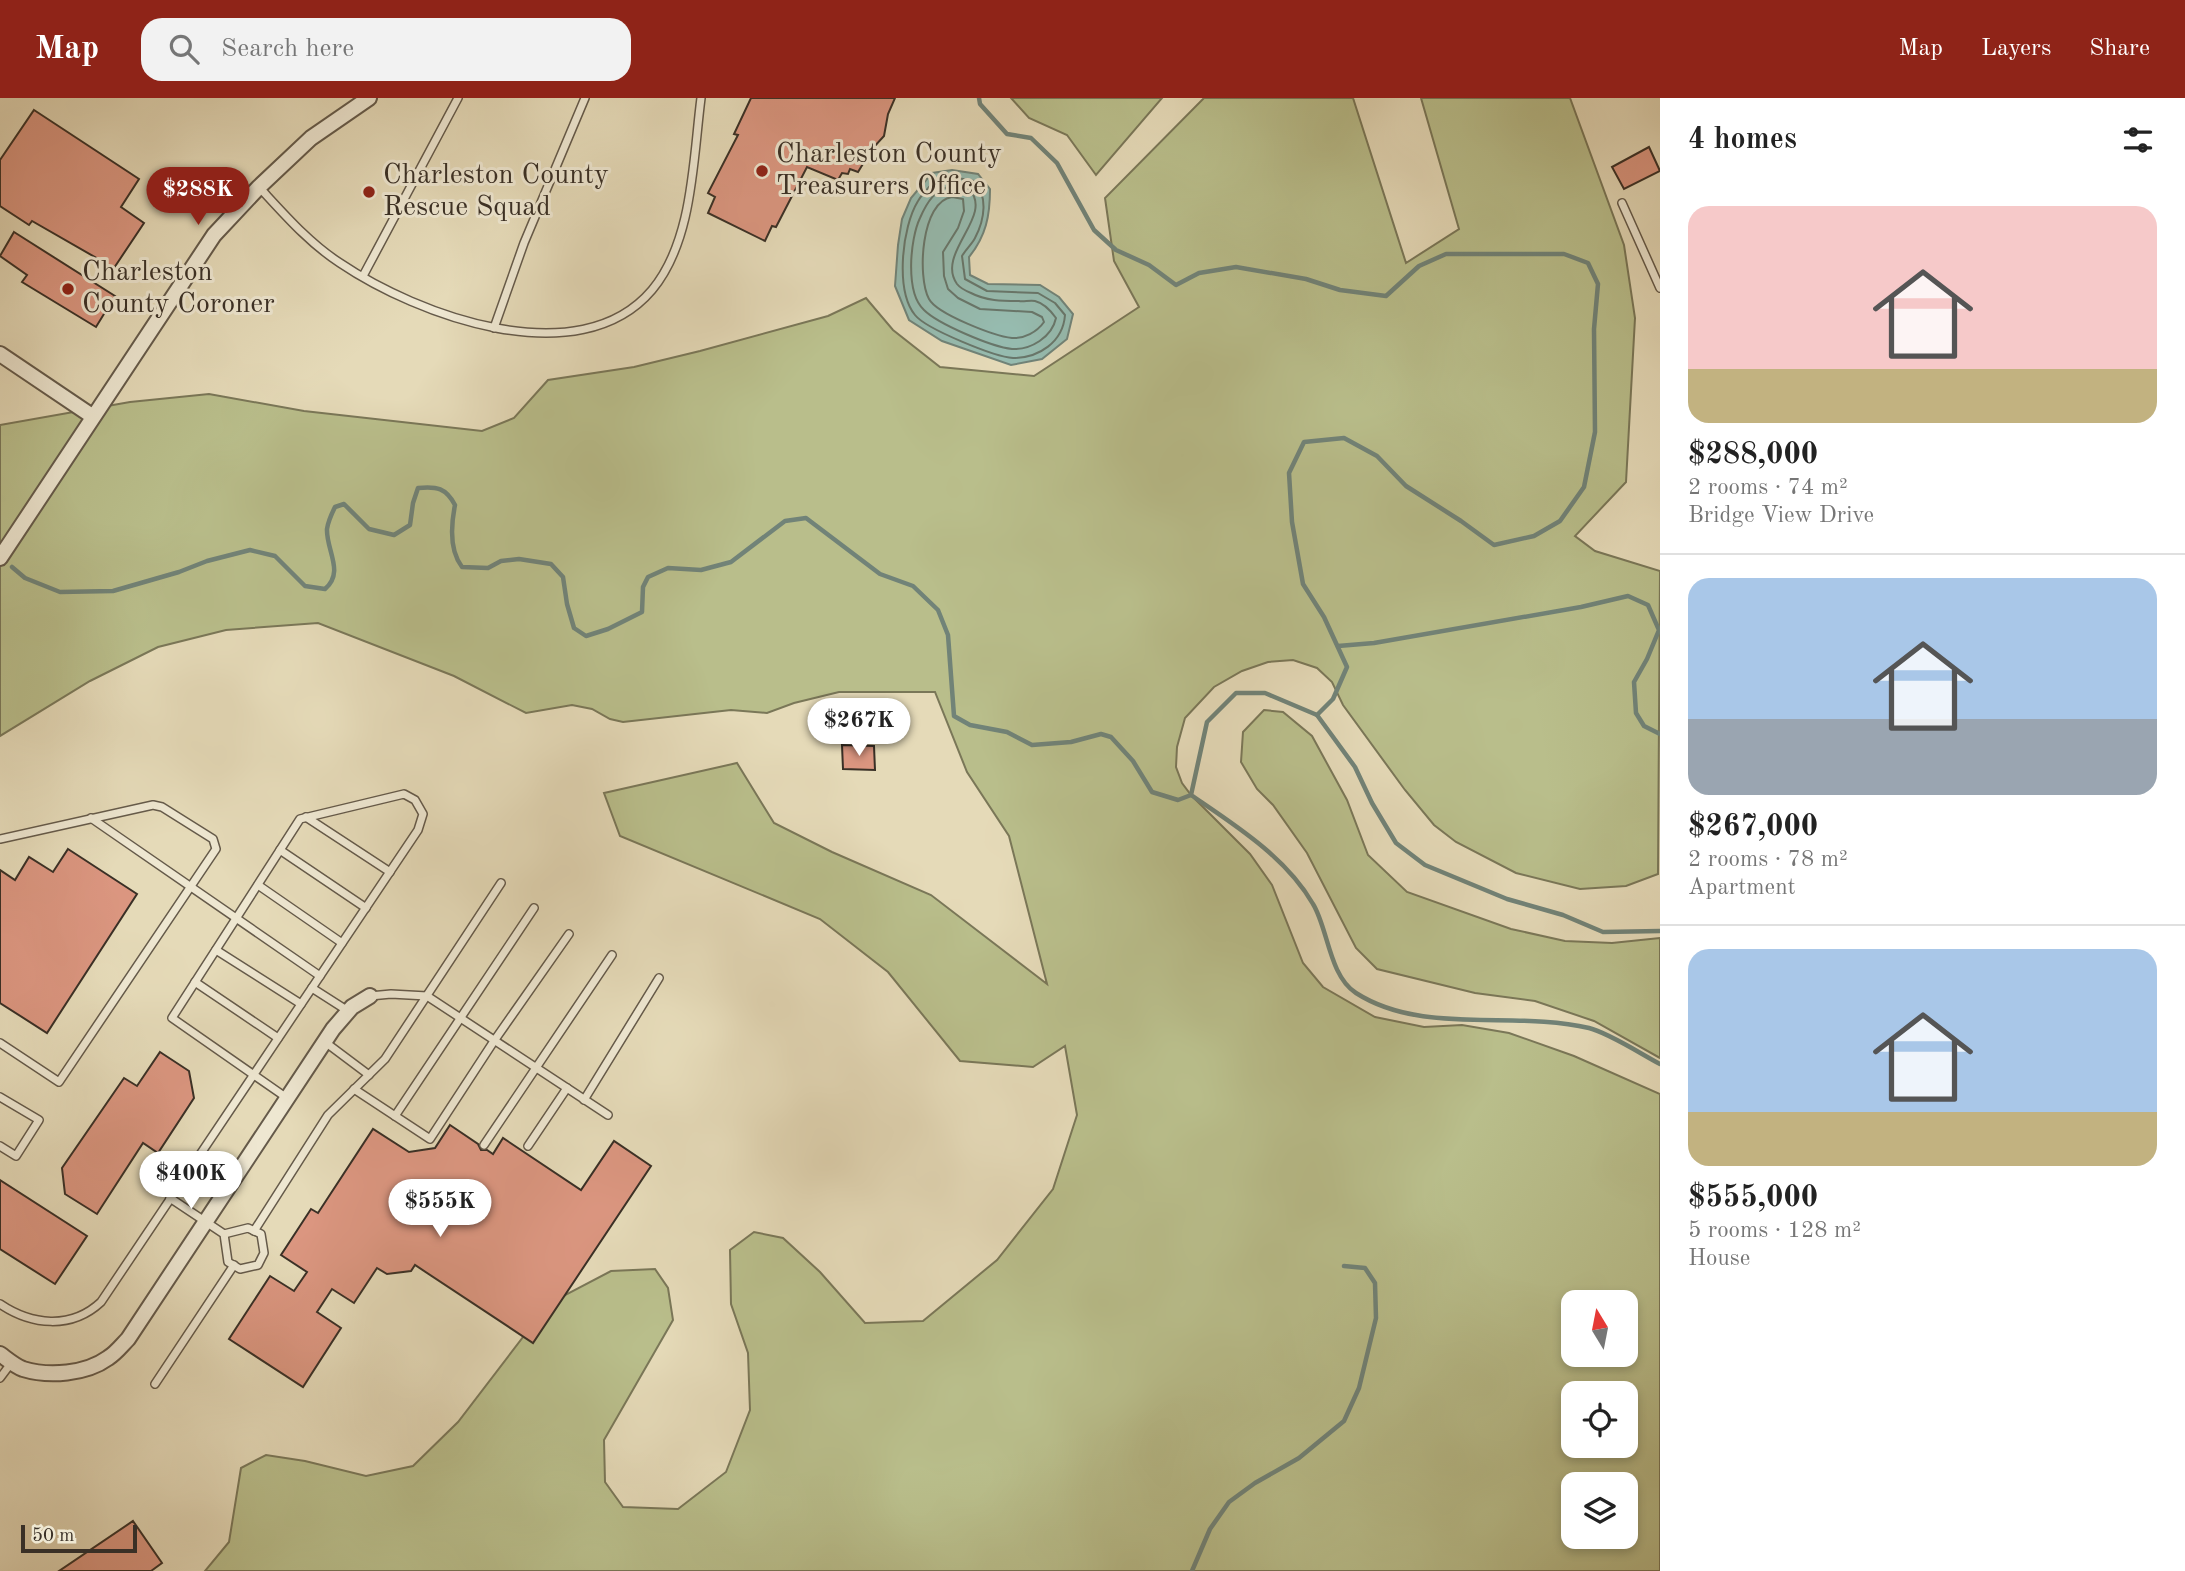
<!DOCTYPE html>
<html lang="en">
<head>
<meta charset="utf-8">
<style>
  body { margin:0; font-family:"Old Standard TT",serif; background:#f2f2f2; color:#222; height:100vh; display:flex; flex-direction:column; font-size:26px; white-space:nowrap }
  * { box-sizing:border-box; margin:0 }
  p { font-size:23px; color:#767676 }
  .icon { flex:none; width:38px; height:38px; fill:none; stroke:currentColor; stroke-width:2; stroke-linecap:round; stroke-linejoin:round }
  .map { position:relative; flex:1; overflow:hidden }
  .side { display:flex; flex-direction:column; background:#fff; width:525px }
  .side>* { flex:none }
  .needle { width:46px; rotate:350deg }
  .tools { position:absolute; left:1561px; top:1192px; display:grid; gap:14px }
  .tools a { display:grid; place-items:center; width:77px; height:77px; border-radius:14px; background:#fff; box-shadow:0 4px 10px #0003; font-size:35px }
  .scale { position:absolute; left:21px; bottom:18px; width:116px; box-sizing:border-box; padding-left:7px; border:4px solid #3a3026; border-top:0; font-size:19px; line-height:24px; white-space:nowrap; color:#3a3026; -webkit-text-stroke:5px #eee7d1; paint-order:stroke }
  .price { position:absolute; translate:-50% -60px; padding:0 16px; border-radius:24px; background:#fff; color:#222; font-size:23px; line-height:46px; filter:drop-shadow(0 2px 4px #0008) }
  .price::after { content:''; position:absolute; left:50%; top:42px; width:21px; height:16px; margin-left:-10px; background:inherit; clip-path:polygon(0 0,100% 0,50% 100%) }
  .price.active { background:#8f2418; color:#fff }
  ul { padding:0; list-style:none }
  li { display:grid; align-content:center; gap:14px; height:371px; padding:0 28px }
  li+li { border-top:2px solid #e0e0e0 }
  li span { display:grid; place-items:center; height:217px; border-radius:21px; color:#555 }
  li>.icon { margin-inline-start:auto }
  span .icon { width:126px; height:126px; fill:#fffc; stroke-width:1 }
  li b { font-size:30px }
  h2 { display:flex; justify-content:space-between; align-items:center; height:84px; padding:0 28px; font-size:30px }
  header { display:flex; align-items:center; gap:42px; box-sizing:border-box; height:98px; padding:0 35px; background:#8f2418; color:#fff }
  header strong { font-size:33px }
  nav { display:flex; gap:38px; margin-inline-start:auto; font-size:24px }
  .search { width:490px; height:63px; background:#f2f2f2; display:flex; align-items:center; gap:18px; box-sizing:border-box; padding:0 24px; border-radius:21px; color:#767676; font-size:26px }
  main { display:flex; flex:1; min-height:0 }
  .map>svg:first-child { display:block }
</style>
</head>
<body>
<header>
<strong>Map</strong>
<div class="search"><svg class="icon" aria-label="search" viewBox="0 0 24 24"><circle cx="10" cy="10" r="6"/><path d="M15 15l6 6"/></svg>Search here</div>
<nav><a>Map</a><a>Layers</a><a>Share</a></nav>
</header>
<main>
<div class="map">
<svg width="1660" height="1473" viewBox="0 0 1660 1473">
  <rect width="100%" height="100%" fill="#e5dab8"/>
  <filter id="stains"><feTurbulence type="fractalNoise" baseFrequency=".00286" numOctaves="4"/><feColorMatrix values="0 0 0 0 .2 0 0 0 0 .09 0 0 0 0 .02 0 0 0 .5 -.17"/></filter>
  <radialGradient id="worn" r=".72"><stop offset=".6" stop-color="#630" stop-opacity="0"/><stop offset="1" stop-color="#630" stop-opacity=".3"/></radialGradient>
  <g fill="#b9be8b" stroke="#7a7758" stroke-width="2" fill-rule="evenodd">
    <polygon points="1011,0 1162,0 1096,77 1067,37 1029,20"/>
    <path d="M1204,0H1353L1406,165L1459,131L1421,0H1570L1624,147L1635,220L1626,384L1575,438L1595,453L1660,473L1658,776L1626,788L1580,791L1516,775L1456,744L1434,727L1405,692L1343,607L1332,584L1317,570L1293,562L1268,564L1242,573L1214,589L1185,620L1177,649L1176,669L1182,685L1191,697L1250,756L1272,787L1303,865L1323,889L1375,919L1424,929L1462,927L1509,935L1574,958L1660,996V1473H205L229,1444L241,1370L266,1357L305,1363L366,1378L413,1368L458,1324L543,1213L567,1196L611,1173L655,1171L668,1190L673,1222L604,1342L605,1384L623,1409L678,1411L726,1374L750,1312L748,1255L731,1206L730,1152L754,1134L783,1140L820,1174L865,1225L923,1223L997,1162L1053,1091L1077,1017L1065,948L1033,969L960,963L888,874L820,821L620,738L604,695L737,665L774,725L832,754L931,797L1047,886L1009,738L967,674L935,594H839L794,605L767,615L731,612L623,624L610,621L592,611L572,607L526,615L454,578L318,525L226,532L158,549L90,583L0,638V327L130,304L209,296L304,313L482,333L514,320L548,282L634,269L700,253L828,218L866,200L893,232L940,269L1034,278L1139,209L1114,163L1105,100ZM1573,1204H1626V1256H1573ZM1573,1295H1626V1348H1573ZM1573,1386H1626V1438H1573Z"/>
    <polygon points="1264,612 1283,614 1312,638 1347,702 1368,757 1407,794 1511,831 1565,843 1612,845 1660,840 1660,960 1594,923 1535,903 1475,895 1377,871 1356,850 1307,755 1273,707 1257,691 1241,664 1243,634"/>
  </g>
  <path fill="#96bbaf" stroke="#718378" stroke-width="2" d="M952,72L978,76L990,91C990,118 986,138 969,159L970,177L988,186L1040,187L1059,199L1073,216L1067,241L1042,261L1011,267L942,243L909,222L895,188L898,147L902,121L911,100L932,75Z"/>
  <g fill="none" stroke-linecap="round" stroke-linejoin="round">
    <g stroke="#68766a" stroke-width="2">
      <path d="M952,79L974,83C988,98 985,121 975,140C972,146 966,151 962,158L965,181L987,193L1038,195L1055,205L1065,217C1063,244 1039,260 1013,260C995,259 926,231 915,217C895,192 902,129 918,103C922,96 929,89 935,83Z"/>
      <path d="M952,88L969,91C995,118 935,155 957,186C961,191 966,193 971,195C986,203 1002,203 1019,203C1023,204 1030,202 1035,203C1043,205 1051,213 1056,220C1052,239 1031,252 1012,251C992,249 938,226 924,212C905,195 910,141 920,120C927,104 935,91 952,88Z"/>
      <path d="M952,99L963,101L964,113L958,130L943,154L944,178L948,191L958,200L980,211L1032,214L1042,219L1044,224C1037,234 1024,241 1012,240C994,238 937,216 929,201C917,179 921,103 952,99Z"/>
    </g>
    <g stroke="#718378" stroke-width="4.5">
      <path d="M979,0L980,6L1007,36L1031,40L1057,65L1094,132L1116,152L1149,167L1176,187L1199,175L1236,169L1306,181L1340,192L1386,198L1419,168L1446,156H1564L1588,165L1598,186L1594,231L1595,334L1584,389L1560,423L1534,438L1494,447L1461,423L1406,388L1377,358L1344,340L1304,344L1289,375L1292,424L1303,486L1324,519L1347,569L1333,601L1317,617L1265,595H1236L1207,624L1191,697C1235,727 1286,759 1313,806C1328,830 1329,878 1356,895C1423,938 1515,912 1589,930C1609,935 1641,956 1660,966"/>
      <path d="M12,469L25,480L60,494L113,493L179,474L207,463L250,452L275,458L305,488L325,491C345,474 326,452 327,431C328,424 332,415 335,409L344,406L369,431L394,437L410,427L413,405L418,390C437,388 446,390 455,407C451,427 449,452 462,469L488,470L501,463L519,461L551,466L563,479L567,506L574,530L586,538L608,531L642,514L643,489L648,479L668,470L701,472L731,464L785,423L806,420L880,476L913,488L938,512L948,537L954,618L970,627L1007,634L1032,647L1071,644L1101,636L1111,639L1133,663L1152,694L1178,702L1191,697"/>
      <polyline points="1338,548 1374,545 1581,509 1628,498 1648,507 1659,532 1647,561 1634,584 1636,615 1644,628 1660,636"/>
      <polyline points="1317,617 1355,669 1372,705 1396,745 1425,767 1507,801 1563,817 1603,834 1660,833"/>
      <polyline points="1192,1473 1210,1431 1229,1404 1255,1385 1299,1360 1344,1323 1359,1290 1376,1220 1375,1185 1365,1170 1344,1168"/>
    </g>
  </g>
  <g fill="#db9680" stroke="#3a3026" stroke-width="2">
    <polygon points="751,0 895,0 888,16 884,38 872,51 858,74 850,71 848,76 842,75 838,82 807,69 776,129 772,128 765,143 708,115 715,99 708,95 738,37 734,36"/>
    <polygon points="34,12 139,81 121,109 144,125 114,170 32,123 29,127 0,108 0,62"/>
    <polygon points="1649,49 1660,73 1624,91 1612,69"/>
    <polygon points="14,134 115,198 96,229 22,184 27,177 0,158"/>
    <polygon points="842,647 874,648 875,672 843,671"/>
    <polygon points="68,751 137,796 47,935 0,905 0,772 15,782 29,759 53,774"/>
    <polygon points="160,954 189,973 194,1000 158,1055 143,1045 97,1116 65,1096 62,1070 124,980 137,988"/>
    <polygon points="450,1027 478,1046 481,1052 487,1052 493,1056 503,1040 581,1092 614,1043 651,1068 533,1245 415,1167 411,1173 387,1176 377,1170 354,1205 332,1191 317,1214 341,1230 303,1289 229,1241 270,1178 294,1193 307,1174 281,1157 311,1111 318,1115 373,1031 409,1054 435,1050"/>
    <polygon points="0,1082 87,1138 55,1186 0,1151"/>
    <polygon points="133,1423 162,1465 151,1473 59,1473"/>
  </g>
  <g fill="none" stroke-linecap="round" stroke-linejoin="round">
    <g stroke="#655a4a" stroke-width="10">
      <g id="lane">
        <path d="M259,89C284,116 309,145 340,165C417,217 579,278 652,192C693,143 693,62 701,0"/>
        <polyline points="1622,105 1660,190"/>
        <polyline points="363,178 458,0"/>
        <polyline points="494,230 524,145 585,0"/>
        <polyline points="306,719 390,774"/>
        <polyline points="91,720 320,878"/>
        <polyline points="0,741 153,707 162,709 213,741 216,751 59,984 0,945"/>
        <polyline points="280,752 366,810"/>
        <polyline points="258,787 342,845"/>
        <polyline points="216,852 301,906"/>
        <polyline points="195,884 278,940"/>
        <polyline points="312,890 348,913"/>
        <polyline points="370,898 391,896 427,898 608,1017"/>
        <polyline points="325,944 369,977"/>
        <polyline points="354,991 430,1041 494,943 569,836"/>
        <polyline points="0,999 39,1022 16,1058 0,1048"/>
        <polyline points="584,1002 659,880"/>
        <polyline points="395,1018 534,810"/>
        <polyline points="484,1047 612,857"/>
        <polyline points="528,1048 567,990"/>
        <polyline points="170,1100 224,1136 248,1130 261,1136 264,1155 258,1167 240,1171 228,1164 224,1136"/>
        <polyline points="254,1133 328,1017 385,961 501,785"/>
        <path d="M0,1206C31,1227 71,1232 101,1204L418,732L423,716L415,702L404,696L300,721L172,920L287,1000"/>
        <polyline points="0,1280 12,1264"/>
        <polyline points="155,1286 234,1167"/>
      </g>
    </g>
    <g stroke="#655a4a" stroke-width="18">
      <g id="street">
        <polyline points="0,256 92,318"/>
        <polyline points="0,460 214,137 259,89 311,40 369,0"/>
        <path d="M0,1256C7,1261 15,1268 23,1271C49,1279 86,1276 108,1260C116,1255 122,1247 128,1241L333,931L352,909L370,898"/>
      </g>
    </g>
    <use href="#lane" stroke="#eee7d1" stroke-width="7"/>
    <use href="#street" stroke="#eee7d1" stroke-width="14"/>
  </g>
  <g fill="#8f2418" stroke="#eee7d1" stroke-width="2.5">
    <circle cx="762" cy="73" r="7"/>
    <circle cx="369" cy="94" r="7"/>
    <circle cx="68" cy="191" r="7"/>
  </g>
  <g text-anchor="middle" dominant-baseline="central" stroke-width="6" stroke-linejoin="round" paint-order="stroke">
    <g font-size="28" fill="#3a3026" stroke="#eee7d1" text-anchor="start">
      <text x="776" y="57">Charleston County<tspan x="776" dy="32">Treasurers Office</tspan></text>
      <text x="383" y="78">Charleston County<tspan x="383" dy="32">Rescue Squad</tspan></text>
      <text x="82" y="175">Charleston<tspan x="82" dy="32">County Coroner</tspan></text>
    </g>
  </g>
  <rect width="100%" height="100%" filter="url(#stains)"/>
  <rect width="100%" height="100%" fill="url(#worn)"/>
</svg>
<div class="tools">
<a><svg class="needle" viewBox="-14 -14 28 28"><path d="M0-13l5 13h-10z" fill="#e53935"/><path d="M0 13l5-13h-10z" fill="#767676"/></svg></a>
<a><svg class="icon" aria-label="locate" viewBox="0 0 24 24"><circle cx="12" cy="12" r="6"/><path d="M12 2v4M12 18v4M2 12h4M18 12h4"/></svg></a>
<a><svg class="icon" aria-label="layers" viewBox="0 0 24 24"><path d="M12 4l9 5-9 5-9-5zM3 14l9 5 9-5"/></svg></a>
</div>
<div class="scale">50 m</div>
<b class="price active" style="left:198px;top:129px">$288K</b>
<b class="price" style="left:859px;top:660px">$267K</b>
<b class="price" style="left:191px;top:1113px">$400K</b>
<b class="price" style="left:440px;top:1141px">$555K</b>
</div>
<section class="side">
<h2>4 homes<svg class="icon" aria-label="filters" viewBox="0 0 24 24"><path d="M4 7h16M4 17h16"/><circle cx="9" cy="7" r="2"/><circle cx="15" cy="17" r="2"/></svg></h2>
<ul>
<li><span style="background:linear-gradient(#f6c9c9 75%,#c2b280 0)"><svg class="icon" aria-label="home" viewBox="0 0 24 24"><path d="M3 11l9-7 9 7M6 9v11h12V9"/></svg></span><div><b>$288,000</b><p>2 rooms · 74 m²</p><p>Bridge View Drive</p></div></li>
<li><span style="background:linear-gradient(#a9c7e8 65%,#9aa5b1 0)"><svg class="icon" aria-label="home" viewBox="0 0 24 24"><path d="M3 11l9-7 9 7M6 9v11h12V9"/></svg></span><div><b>$267,000</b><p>2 rooms · 78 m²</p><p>Apartment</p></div></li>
<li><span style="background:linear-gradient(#a9c7e8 75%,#c2b280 0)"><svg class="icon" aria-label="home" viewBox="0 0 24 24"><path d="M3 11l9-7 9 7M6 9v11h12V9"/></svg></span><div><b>$555,000</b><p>5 rooms · 128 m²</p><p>House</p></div></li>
</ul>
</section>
</main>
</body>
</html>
